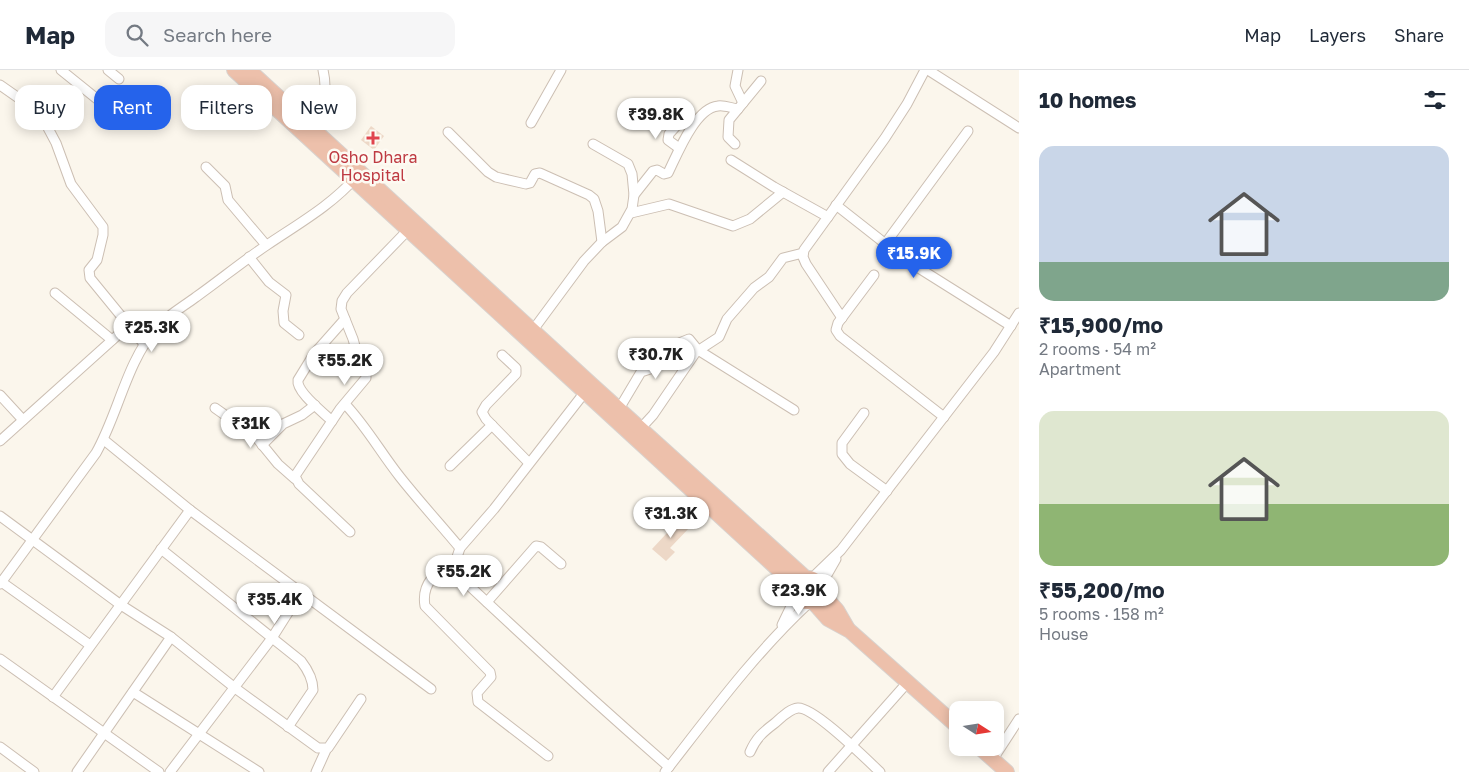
<!DOCTYPE html>
<html lang="en">
<head>
<meta charset="utf-8">
<style>
  body { margin:0; font-family:"Golos Text",sans-serif; background:#f6f6f7; color:#1f2937; height:100vh; display:flex; flex-direction:column; font-size:19px; white-space:nowrap }
  * { box-sizing:border-box; margin:0 }
  p { font-size:16px; color:#747a83 }
  .icon { flex:none; width:28px; height:28px; fill:none; stroke:currentColor; stroke-width:2; stroke-linecap:round; stroke-linejoin:round }
  .map { position:relative; flex:1; overflow:hidden }
  .drawer { display:flex; flex-direction:column; background:#fff; width:450px }
  .drawer>* { flex:none }
  .hud { position:absolute; left:15px; top:15px; width:475px; height:45px; display:flex; gap:10px }
  .needle { width:32px; rotate:102deg }
  .buttons { position:absolute; left:949px; top:631px; display:grid; gap:10px }
  .buttons a { display:grid; place-items:center; width:55px; height:55px; border-radius:10px; background:#fff; box-shadow:0 2px 12px #0003; font-size:25px }
  .price { position:absolute; translate:-50% -42px; padding:0 11px; border-radius:18px; background:#fff; color:#222; font-size:16px; line-height:32px; filter:drop-shadow(0 1px 2px #0008) }
  .price::after { content:''; position:absolute; left:50%; top:30px; width:15px; height:11px; margin-left:-8px; background:inherit; clip-path:polygon(0 0,100% 0,50% 100%) }
  .price.selected { background:#2563eb; color:#fff }
  ul { padding:0; list-style:none }
  li { display:grid; align-content:center; gap:10px; height:265px; padding:0 20px }
  li span { display:grid; place-items:center; height:155px; border-radius:15px; color:#555 }
  li>.icon { margin-inline-start:auto }
  span .icon { width:90px; height:90px; fill:#fffc; stroke-width:1 }
  li b { font-size:21px }
  h2 { display:flex; justify-content:space-between; align-items:center; height:60px; padding:0 20px; font-size:21px }
  .pill { padding:0 18px; border-radius:15px; background:#fff; box-shadow:0 2px 12px #0003; font-size:18px; line-height:45px }
  .pill.selected { background:#2563eb; color:#fff }
  header { display:flex; align-items:center; gap:30px; box-sizing:border-box; height:70px; padding:0 25px; background:#fff; border-bottom:1px solid #e0e1e3 }
  header strong { font-size:24px }
  nav { display:flex; gap:28px; margin-inline-start:auto; font-size:18px }
  .search { width:350px; height:45px; background:#f6f6f7; display:flex; align-items:center; gap:12px; box-sizing:border-box; padding:0 18px; border-radius:15px; color:#747a83; font-size:19px }
  main { display:flex; flex:1; min-height:0 }
  .map>svg:first-child { display:block }
</style>
</head>
<body>
<header>
<strong>Map</strong>
<div class="search"><svg class="icon" aria-label="search" viewBox="0 0 24 24"><circle cx="10" cy="10" r="6"/><path d="M15 15l6 6"/></svg>Search here</div>
<nav><a>Map</a><a>Layers</a><a>Share</a></nav>
</header>
<main>
<div class="map">
<svg width="1019" height="702" viewBox="0 0 1019 702">
  <rect width="100%" height="100%" fill="#fbf6ec"/>
  <g fill="#edd8c7">
    <polygon points="371,56 384,66 374,80 361,70"/>
    <polygon points="682,447 691,456 670,478 675,482 666,491 652,479"/>
  </g>
  <g fill="none" stroke-linecap="round" stroke-linejoin="round">
    <g stroke="#ccbfb3" stroke-width="11">
      <g id="minor">
        <polyline points="61,0 97,29"/>
        <polyline points="108,0 119,9"/>
        <polyline points="738,0 735,16 743,33"/>
        <polyline points="928,0 1019,58"/>
        <polyline points="0,15 40,43 56,73 71,114 103,157 103,165 97,190 89,200 90,208 144,274"/>
        <path d="M306,53C321,33 329,26 323,0"/>
        <polyline points="531,53 561,0"/>
        <polyline points="678,54 669,64 668,70 679,78"/>
        <polyline points="448,62 488,102 496,107 526,114 530,113 535,104 540,103 589,125 594,129 598,141 602,172"/>
        <polyline points="735,74 728,67 729,50 761,11"/>
        <polyline points="731,90 774,117 828,147"/>
        <polyline points="206,97 225,116 228,130 266,175"/>
        <path d="M634,125L653,101L657,100L664,104L668,103C677,85 695,38 718,36C724,35 731,38 738,39"/>
        <polyline points="836,135 906,190 1011,256"/>
        <polyline points="631,143 669,134 733,156 750,149 783,122"/>
        <polyline points="885,174 968,61"/>
        <polyline points="249,187 269,212 286,225 283,241 284,253 299,265"/>
        <polyline points="874,205 838,253 836,260 840,266 944,347"/>
        <polyline points="55,223 112,270"/>
        <polyline points="842,248 806,194 803,187 804,180 885,68 907,34 925,0"/>
        <polyline points="533,260 584,191 602,172 622,157 632,139 634,125 632,104 628,94 593,74"/>
        <polyline points="502,285 516,298 516,304 486,335 482,342 486,349 529,393"/>
        <path d="M585,322L494,439L460,478L454,496L460,507C529,572 598,635 669,697"/>
        <polyline points="0,325 23,350"/>
        <path d="M345,334C366,356 381,383 400,407C419,431 440,454 460,478"/>
        <polyline points="215,338 256,367 278,394 295,409"/>
        <polyline points="619,339 641,302 653,298 672,276 689,269 698,280 794,340"/>
        <polyline points="864,343 842,373 842,384 850,394 887,421"/>
        <path d="M332,351C323,342 296,322 298,310L314,284L345,249"/>
        <polyline points="641,358 653,345 696,282 719,267 727,249 754,218 769,207 783,188 803,183"/>
        <polyline points="104,370 190,440"/>
        <polyline points="0,371 129,255"/>
        <polyline points="262,375 283,354 302,345 315,335"/>
        <polyline points="450,396 492,355"/>
        <polyline points="0,446 121,535 171,567 235,618 318,678 328,678 361,629"/>
        <polyline points="350,462 299,414 295,406 340,339 366,308 366,303 358,287 353,269 341,239 342,231 347,223 408,160"/>
        <path d="M161,479L301,591C308,600 313,609 313,620L288,657"/>
        <path d="M454,491C436,502 421,513 425,536L490,602L491,607L477,623L478,632L548,686"/>
        <polyline points="811,509 841,480 994,282 1019,243"/>
        <polyline points="0,511 90,575"/>
        <path d="M0,514L96,383C119,342 126,293 157,257C168,245 184,236 196,227C220,210 243,191 267,175C298,154 332,135 357,106"/>
        <polyline points="820,517 836,489"/>
        <polyline points="487,532 536,476 541,477 561,494"/>
        <polyline points="782,555 797,524"/>
        <polyline points="0,589 159,702"/>
        <polyline points="133,622 259,702"/>
        <polyline points="53,627 190,440 431,619"/>
        <polyline points="0,677 34,702"/>
        <path d="M750,682C756,668 763,662 775,653C781,648 789,639 798,638C814,637 866,689 880,702"/>
        <polyline points="993,689 1019,649"/>
        <polyline points="77,702 171,567"/>
        <polyline points="170,702 272,568 301,522"/>
        <polyline points="316,702 326,680"/>
        <path d="M665,702C711,643 755,583 810,532"/>
        <polyline points="828,702 907,613"/>
      </g>
    </g>
    <g stroke="#d8d2ce" stroke-width="16">
      <g id="highway">
        <polyline points="234,0 797,517"/>
        <polyline points="249,0 591,314 807,509"/>
        <circle cx="808" cy="520" r="12"/>
        <polyline points="820,521 837,540 848,559"/>
        <polyline points="813,532 828,549 850,561 958,657"/>
        <polyline points="980,678 1007,702"/>
      </g>
    </g>
    <use href="#minor" stroke="#fff" stroke-width="9"/>
    <use href="#highway" stroke="#edc0ab" stroke-width="14"/>
  </g>
  <path fill="#e0444e" stroke="#fdfaf2" stroke-width="2" d="M370.5 60.5h5v5h5v5h-5v5h-5v-5h-5v-5h5z"/>
  <g text-anchor="middle" dominant-baseline="central" stroke-width="5" stroke-linejoin="round" paint-order="stroke">
    <g font-size="16" fill="#be3a42" stroke="#fdfaf2">
      <text x="373" y="87">Osho Dhara<tspan x="373" dy="18">Hospital</tspan></text>
    </g>
  </g>
</svg>
<div class="buttons">
<a><svg class="needle" viewBox="-14 -14 28 28"><path d="M0-13l5 13h-10z" fill="#e53935"/><path d="M0 13l5-13h-10z" fill="#747a83"/></svg></a>
</div>
<b class="price" style="left:656px;top:70px">₹39.8K</b>
<b class="price selected" style="left:914px;top:209px">₹15.9K</b>
<b class="price" style="left:152px;top:283px">₹25.3K</b>
<b class="price" style="left:656px;top:310px">₹30.7K</b>
<b class="price" style="left:345px;top:316px">₹55.2K</b>
<b class="price" style="left:251px;top:379px">₹31K</b>
<b class="price" style="left:671px;top:469px">₹31.3K</b>
<b class="price" style="left:464px;top:527px">₹55.2K</b>
<b class="price" style="left:799px;top:546px">₹23.9K</b>
<b class="price" style="left:275px;top:555px">₹35.4K</b>
<div class="hud">
<a class="pill">Buy</a>
<a class="pill selected">Rent</a>
<a class="pill">Filters</a>
<a class="pill">New</a>
</div>
</div>
<section class="drawer">
<h2>10 homes<svg class="icon" aria-label="filters" viewBox="0 0 24 24"><path d="M4 7h16M4 17h16"/><circle cx="9" cy="7" r="2"/><circle cx="15" cy="17" r="2"/></svg></h2>
<ul>
<li><span style="background:linear-gradient(#c9d6e8 75%,#7fa58c 0)"><svg class="icon" aria-label="home" viewBox="0 0 24 24"><path d="M3 11l9-7 9 7M6 9v11h12V9"/></svg></span><div><b>₹15,900/mo</b><p>2 rooms · 54 m²</p><p>Apartment</p></div></li>
<li><span style="background:linear-gradient(#dfe7d0 60%,#8fb573 0)"><svg class="icon" aria-label="home" viewBox="0 0 24 24"><path d="M3 11l9-7 9 7M6 9v11h12V9"/></svg></span><div><b>₹55,200/mo</b><p>5 rooms · 158 m²</p><p>House</p></div></li>
</ul>
</section>
</main>
</body>
</html>
